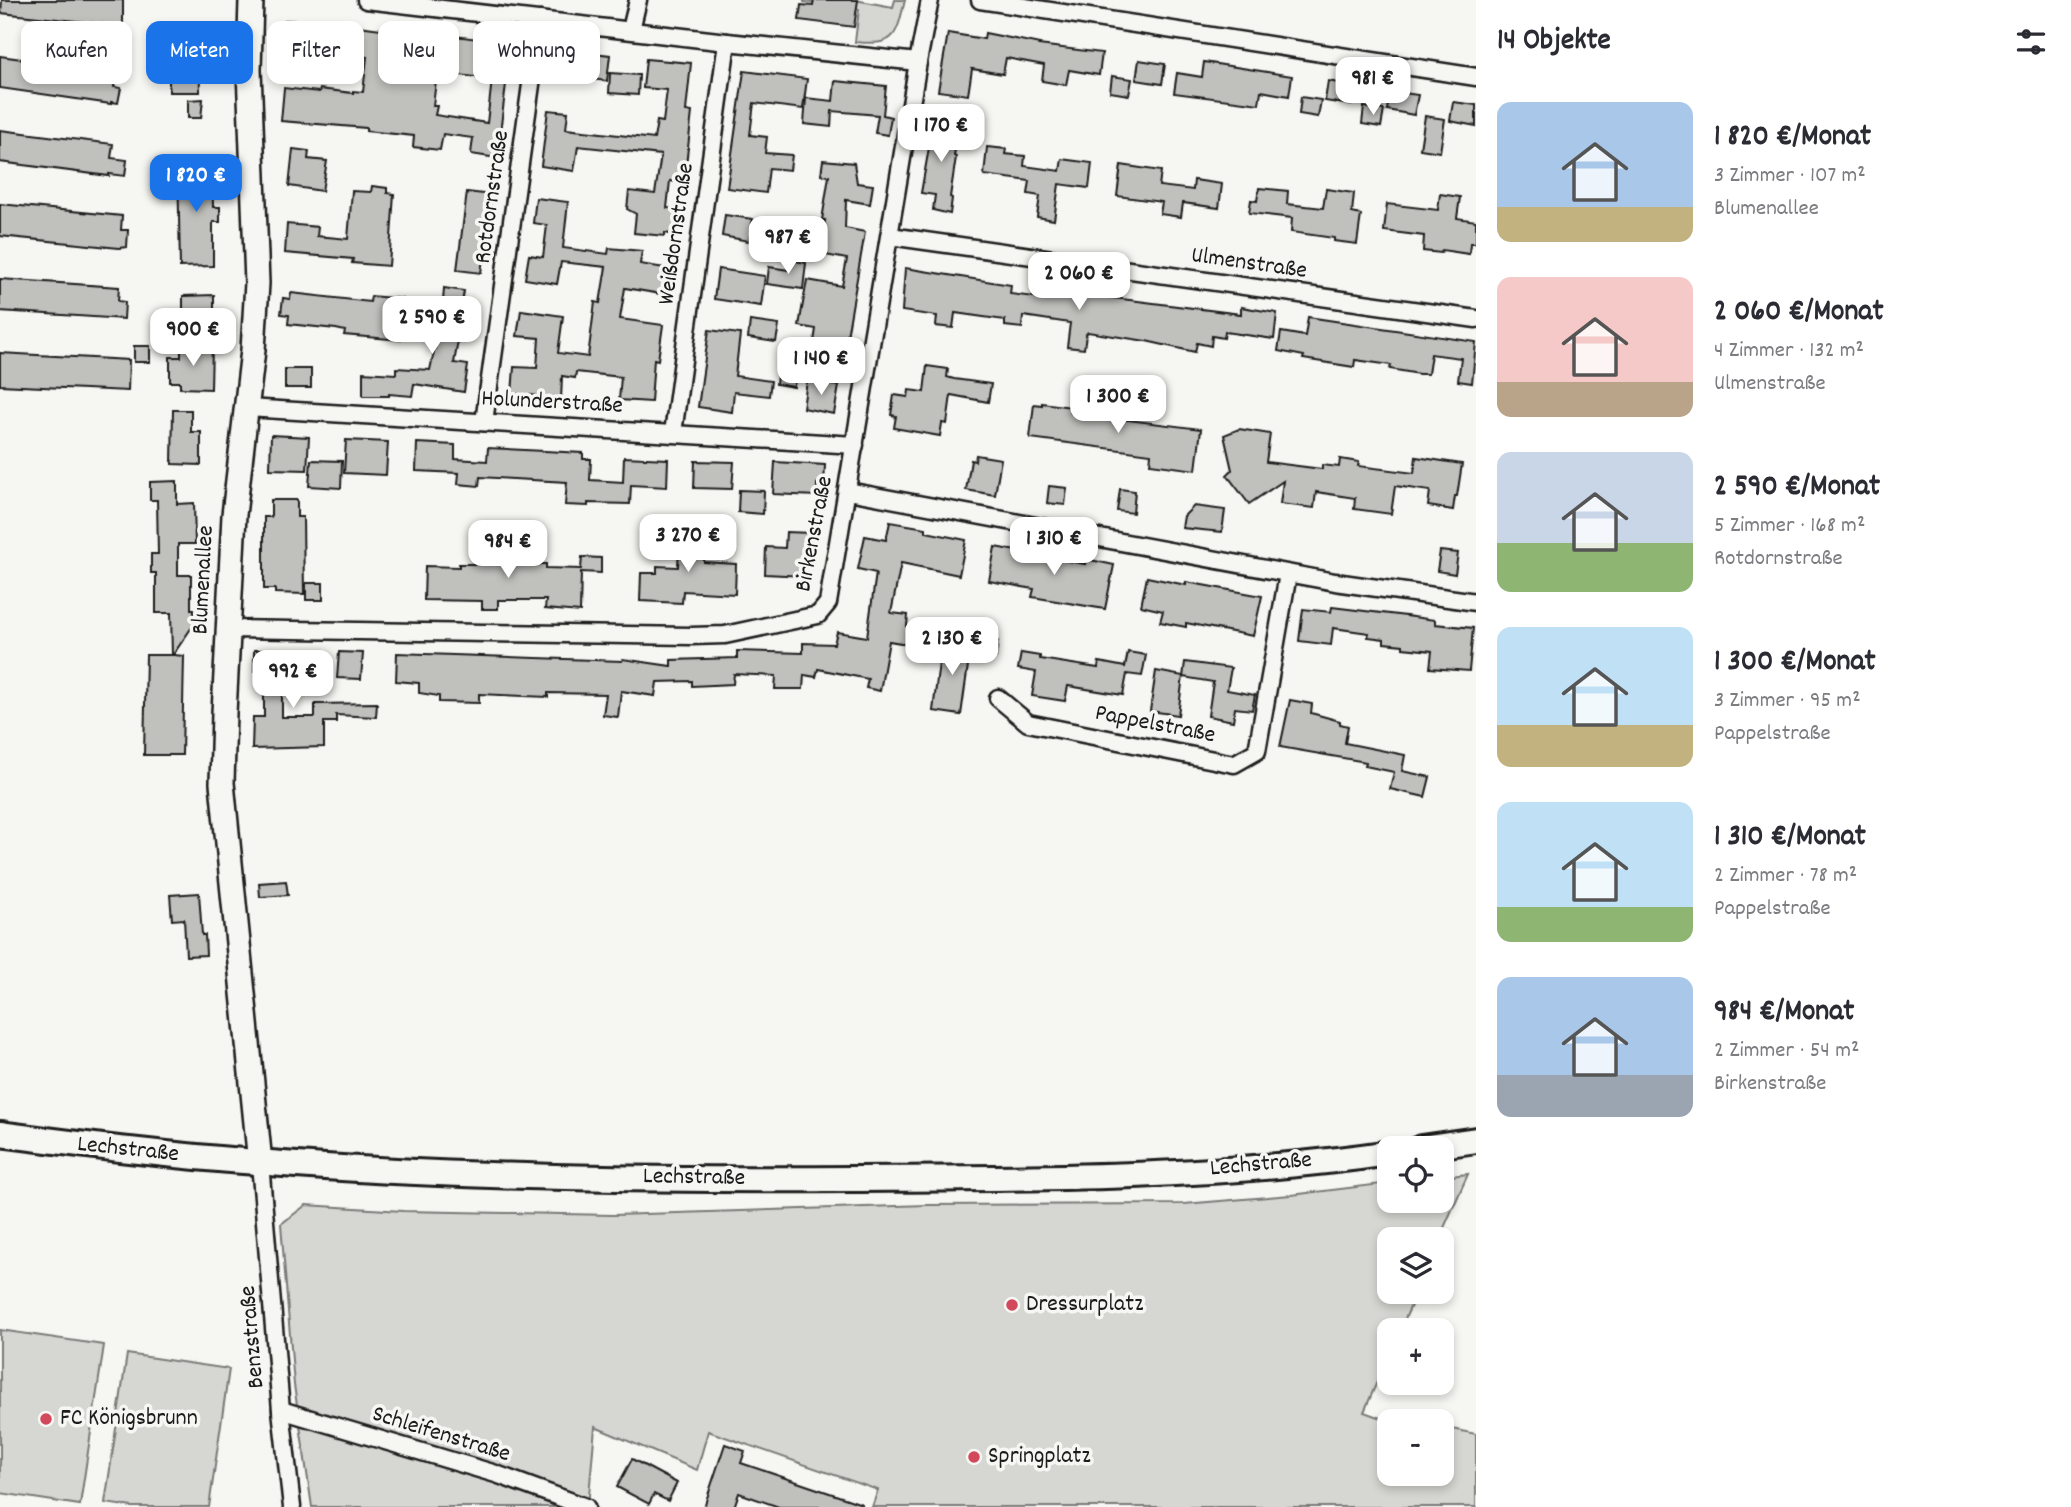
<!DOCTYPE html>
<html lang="de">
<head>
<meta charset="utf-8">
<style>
  body { margin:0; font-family:Dekko,sans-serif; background:#f7f7f7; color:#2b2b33; height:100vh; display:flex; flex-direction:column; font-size:26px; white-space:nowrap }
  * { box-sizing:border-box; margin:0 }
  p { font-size:23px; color:#7c7c81 }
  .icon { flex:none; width:38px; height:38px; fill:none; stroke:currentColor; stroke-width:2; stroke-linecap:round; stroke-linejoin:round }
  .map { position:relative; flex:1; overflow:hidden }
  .sheet { display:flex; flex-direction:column; background:#fff; width:595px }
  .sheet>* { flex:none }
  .guide { position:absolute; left:21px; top:21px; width:665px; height:63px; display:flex; gap:14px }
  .controls { position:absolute; left:1377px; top:1136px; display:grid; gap:14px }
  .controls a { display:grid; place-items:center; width:77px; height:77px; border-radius:14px; background:#fff; box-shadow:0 4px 10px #0003; font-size:35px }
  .price { position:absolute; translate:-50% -60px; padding:0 16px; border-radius:14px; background:#fff; color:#222; font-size:23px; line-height:46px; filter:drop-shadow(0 2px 4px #0008) }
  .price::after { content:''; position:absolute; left:50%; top:42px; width:21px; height:16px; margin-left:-10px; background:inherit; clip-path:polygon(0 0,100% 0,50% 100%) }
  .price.on { background:#1a73e8; color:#fff }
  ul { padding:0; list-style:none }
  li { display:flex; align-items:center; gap:21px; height:175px; padding:0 21px }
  li span { display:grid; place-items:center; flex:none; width:196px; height:140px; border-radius:14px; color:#555 }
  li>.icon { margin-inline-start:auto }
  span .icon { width:84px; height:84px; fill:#fffc; stroke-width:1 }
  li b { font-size:30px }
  h2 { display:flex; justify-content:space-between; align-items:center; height:84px; padding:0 21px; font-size:30px }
  .tag { padding:0 24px; border-radius:14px; background:#fff; box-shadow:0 4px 10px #0003; font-size:24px; line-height:63px }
  .tag.on { background:#1a73e8; color:#fff }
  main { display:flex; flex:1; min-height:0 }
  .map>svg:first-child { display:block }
</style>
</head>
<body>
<main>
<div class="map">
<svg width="1476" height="1507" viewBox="0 0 1476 1507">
  <rect width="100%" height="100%" fill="#f6f6f2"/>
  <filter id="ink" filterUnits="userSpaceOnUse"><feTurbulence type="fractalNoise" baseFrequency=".0143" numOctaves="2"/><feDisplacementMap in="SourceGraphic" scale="14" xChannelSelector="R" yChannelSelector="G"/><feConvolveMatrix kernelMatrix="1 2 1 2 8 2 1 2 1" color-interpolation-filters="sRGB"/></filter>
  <g filter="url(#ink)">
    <g fill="#d6d6d2" stroke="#797977" stroke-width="2">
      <path d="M804,0H855L893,7L895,0H905C896,37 896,46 855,42L859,9L804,2Z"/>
      <polygon points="1468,1174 1439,1239 1390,1239 1390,1292 1417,1292 1400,1330 1390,1330 1389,1354 1364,1412 1389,1421 1390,1474 1442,1474 1442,1437 1452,1429 1476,1434 1476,1507 872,1507 878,1490 708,1431 697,1470 595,1427 588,1507 312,1507 294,1385 281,1224 306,1205 403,1211 613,1215 928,1205 1184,1204 1291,1195 1389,1183 1390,1200 1442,1200 1442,1177"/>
      <polygon points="0,1330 104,1345 80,1505 0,1493"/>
      <polygon points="127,1354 229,1369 209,1507 132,1507 105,1503"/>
    </g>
    <g fill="#c0c0bd" stroke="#1c1c1c" stroke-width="2">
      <polygon points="2,0 123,0 123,26 1,13"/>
      <polygon points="814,0 858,0 854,27 799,20 801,5 813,6"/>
      <polygon points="285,20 336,23 419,34 414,69 437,72 433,106 437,106 435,115 487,123 492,79 443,73 447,35 511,43 497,158 471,154 473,138 443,134 440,150 413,147 414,136 366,131 366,128 281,121 284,88 319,92 320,89 353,93 353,91 363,92 367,57 316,51 316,54 282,50"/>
      <polygon points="948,33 984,39 985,33 1040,44 1039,45 1102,53 1099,75 1069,70 1066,85 1042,81 1044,65 1006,58 1003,74 972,69 968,95 938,91"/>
      <polygon points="169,47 199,47 200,92 169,92"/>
      <polygon points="559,49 610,55 607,81 556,75"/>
      <polygon points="0,56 116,72 114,87 121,88 118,103 111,102 111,104 0,88"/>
      <polygon points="646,59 691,63 686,111 692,112 684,183 670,181 667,208 679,210 675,235 665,233 665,236 634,233 636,214 627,209 629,191 655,194 661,155 578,146 574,171 541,166 548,110 568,112 566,129 654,139 657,121 663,122 667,90 643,88"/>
      <polygon points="1139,60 1165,64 1162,84 1136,80"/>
      <polygon points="1204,62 1292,76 1289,96 1261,91 1259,104 1174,93 1177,73 1202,77"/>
      <polygon points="744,71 807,79 803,109 754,103 750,135 767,137 765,153 792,155 790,170 769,168 766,193 727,188"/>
      <polygon points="610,73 639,75 638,95 609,93"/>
      <polygon points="1112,76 1132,79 1129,95 1110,92"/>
      <polygon points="835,81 886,86 883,115 891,117 888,135 875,133 878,115 832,111 831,127 804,124 806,98 833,101"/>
      <polygon points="1328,81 1354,86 1351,105 1325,101"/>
      <polygon points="1390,91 1418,95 1414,115 1387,110"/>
      <polygon points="1301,97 1321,100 1318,117 1299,114"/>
      <polygon points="203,99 201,118 188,118 188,100"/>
      <polygon points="1453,102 1476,105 1476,126 1450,121"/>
      <polygon points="1364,107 1384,110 1381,127 1362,124"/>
      <polygon points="1425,116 1445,119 1440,152 1420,149"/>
      <polygon points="934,119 959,122 954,156 956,157 950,197 952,198 950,214 933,210 935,195 921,193"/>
      <polygon points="0,130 113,144 111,158 127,160 125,176 109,174 109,176 0,162"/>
      <polygon points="987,147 1006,149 1005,154 1025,156 1024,166 1060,171 1062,159 1092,163 1089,188 1059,184 1054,220 1037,217 1040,196 1028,194 1030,181 984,175"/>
      <polygon points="293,149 309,151 308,159 327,161 322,191 289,186"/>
      <polygon points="823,160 854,163 857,183 873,185 870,204 846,200 845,228 865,232 843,360 812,355 816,329 799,326 807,280 842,286 847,259 820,254 825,220 822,220 829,176 821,175"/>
      <polygon points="212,162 213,207 220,207 220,222 213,222 213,266 180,267 178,163"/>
      <polygon points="1121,165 1161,171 1159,186 1193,190 1194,180 1222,184 1219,208 1183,203 1181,217 1160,214 1162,202 1117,196"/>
      <polygon points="372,186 387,188 387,193 394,194 389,266 352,263 353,259 285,253 287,224 318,227 317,236 348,239 352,191 371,192"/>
      <polygon points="1259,188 1288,191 1287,204 1323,208 1326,189 1354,193 1352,213 1361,215 1357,244 1334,241 1334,238 1291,232 1292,218 1249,213 1251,200 1257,201"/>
      <polygon points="467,192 492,195 481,273 457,270"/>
      <polygon points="1440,194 1460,197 1457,218 1476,221 1476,243 1470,243 1469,254 1442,250 1441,253 1423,251 1424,236 1384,231 1387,204 1438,210"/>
      <polygon points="536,198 568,202 563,248 608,254 609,248 642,251 640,264 671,269 667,295 625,288 620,319 663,325 658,360 654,359 651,402 619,400 621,377 576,372 575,378 562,376 561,401 542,400 541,396 512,394 514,367 537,368 539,338 517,336 521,310 563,316 558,353 588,357 595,302 600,303 606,267 561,262 557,284 525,279 529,255 543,257 547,225 533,223"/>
      <polygon points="0,204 122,216 121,230 128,230 127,247 119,248 0,236"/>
      <polygon points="725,215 753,219 749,241 722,236"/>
      <polygon points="790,260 806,263 803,289 767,284 769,267 789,270"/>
      <polygon points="905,268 1011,285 1010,294 1041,298 1043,289 1241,314 1241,307 1277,313 1274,339 1225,332 1224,338 1212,336 1211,346 1197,343 1195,352 1146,341 1088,332 1086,334 1084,349 1067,347 1070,323 1023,316 1022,328 1005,326 1005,320 955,313 953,328 936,326 937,316 902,311"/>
      <polygon points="718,269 765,276 761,306 714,299"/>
      <polygon points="0,279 119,287 118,301 125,302 124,319 0,311"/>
      <polygon points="444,288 464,291 462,303 476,305 472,337 459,335 454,363 468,365 464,392 414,384 412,396 389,394 389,396 363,396 363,372 396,374 396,368 430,370 442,315"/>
      <polygon points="291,293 370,302 371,296 403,299 401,340 344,335 345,331 336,329 288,324 289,315 281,314 283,298 290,299"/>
      <polygon points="214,295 214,325 183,323 183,296"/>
      <polygon points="1308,317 1476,342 1472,383 1458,381 1461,358 1431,354 1428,374 1419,374 1390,369 1391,365 1355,360 1354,367 1303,359 1304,356 1278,351 1281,332 1305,336"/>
      <polygon points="750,321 779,325 776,342 748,338"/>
      <polygon points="709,330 740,334 735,376 771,381 769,396 734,392 732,412 698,407"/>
      <rect x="134" y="346" width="16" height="16"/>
      <polygon points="181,346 212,346 211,389 180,388 180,382 170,382 170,357 181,357"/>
      <polygon points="0,353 129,360 128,391 0,385"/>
      <polygon points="927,366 948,369 947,377 954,379 991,384 988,402 951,395 947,424 942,423 940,436 894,428 896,416 891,415 894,395 908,397 909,390 924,392"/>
      <polygon points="778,368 796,371 794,387 776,384"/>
      <rect x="285" y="369" width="26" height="19"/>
      <polygon points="807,381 839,386 834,414 803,408"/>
      <polygon points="1042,403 1072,407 1071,413 1201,429 1196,470 1150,464 1151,454 1030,438 1034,404 1042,405"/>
      <polygon points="173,410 191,410 191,432 201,432 201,465 172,464"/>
      <polygon points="1239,429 1270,434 1266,462 1322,469 1322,465 1339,467 1340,459 1359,462 1358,466 1414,473 1416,457 1462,464 1457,496 1455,496 1453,510 1428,506 1430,491 1395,486 1391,514 1354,509 1355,498 1316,492 1314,508 1280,504 1283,481 1249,504 1227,475 1232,470 1224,435"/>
      <polygon points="271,435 309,437 307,470 270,469"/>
      <polygon points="346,440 388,442 386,475 344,473"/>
      <polygon points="417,443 455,445 455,459 487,461 488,448 583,453 583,459 591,459 590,480 623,482 624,457 668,459 667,487 631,485 630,504 588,503 588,506 565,505 567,482 480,477 479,486 458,484 459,473 416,471"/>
      <polygon points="976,455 1001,459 995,495 966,490 971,460 975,461"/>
      <polygon points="311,460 342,461 341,488 309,486"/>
      <polygon points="695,461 734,462 732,489 694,488"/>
      <polygon points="775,462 825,465 824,485 817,484 817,496 773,494"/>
      <polygon points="177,481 177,504 194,503 195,544 178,544 178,575 191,575 191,609 194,609 194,624 173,655 184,656 182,755 144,755 146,655 172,655 171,613 156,613 156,573 151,573 151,554 158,554 157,500 150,500 150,482"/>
      <polygon points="1049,486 1067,488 1065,505 1047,503"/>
      <polygon points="1120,489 1135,491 1133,513 1117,511"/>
      <polygon points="739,490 764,491 763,514 738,512"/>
      <polygon points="271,500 297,500 297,517 303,517 304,594 275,593 275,589 264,589 264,517 271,517"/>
      <polygon points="1194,506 1225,510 1222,532 1182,528 1184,516"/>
      <polygon points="890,522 926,528 926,532 966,540 959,575 901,563 891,613 908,615 907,626 910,627 907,644 889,641 880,691 866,688 868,679 818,669 816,677 804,675 803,689 775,689 776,676 734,674 733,684 692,686 692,681 657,682 655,696 621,691 618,717 603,715 606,694 548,693 548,697 479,694 479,703 439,702 439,696 419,693 419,683 396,681 397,653 622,661 623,659 671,666 671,660 737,658 737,651 803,653 803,643 834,644 837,632 867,637 876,573 858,569 865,536 886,540"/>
      <polygon points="505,525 506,555 517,555 517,564 546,564 546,568 581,569 582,557 601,558 601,573 581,572 580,612 545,609 546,600 498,600 498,609 482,609 482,601 424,600 425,566 459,567 459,564 489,564 488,526"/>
      <polygon points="680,528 694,529 694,537 705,537 704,562 736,564 735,594 683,591 682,603 640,601 641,573 657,573 657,566 678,567"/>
      <polygon points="786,532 811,533 810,548 806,548 805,576 765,574 766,547 785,548"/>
      <polygon points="995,547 1085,564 1086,559 1114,565 1105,609 1032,597 1034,589 989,581"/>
      <polygon points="1440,551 1458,553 1455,574 1437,571"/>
      <polygon points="1147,577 1186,585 1186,582 1262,596 1253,636 1186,623 1186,627 1160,622 1163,611 1141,606"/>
      <rect x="306" y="583" width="17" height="17"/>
      <polygon points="1332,607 1406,616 1435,620 1435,624 1473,628 1469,671 1430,668 1432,651 1403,648 1403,645 1384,643 1384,639 1368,637 1369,633 1333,628 1331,645 1299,641 1303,609 1331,612"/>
      <polygon points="942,639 971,644 961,715 933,711"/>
      <polygon points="983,639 998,641 996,657 980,654"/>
      <polygon points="254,650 287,650 287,678 282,678 282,717 315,717 315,704 377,703 376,717 336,715 336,722 324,722 324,747 252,749 253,717 264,717 264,671 254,671"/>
      <polygon points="339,652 363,653 361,679 337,678"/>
      <polygon points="1128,652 1146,655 1142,676 1127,674 1123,695 1068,686 1065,701 1032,696 1036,672 1018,669 1021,653 1040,656 1040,659 1098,668 1099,662 1125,667"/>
      <polygon points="1185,662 1231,668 1227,690 1255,695 1252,710 1235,708 1233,721 1208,716 1213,682 1183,677"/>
      <polygon points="1156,671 1183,676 1178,715 1150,711"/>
      <polygon points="1290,700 1312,704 1311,713 1340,721 1340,724 1348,726 1345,743 1405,755 1402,771 1430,777 1425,797 1390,789 1394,772 1365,766 1366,762 1280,747"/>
      <polygon points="286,881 288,895 260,897 259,883"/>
      <polygon points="199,893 202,935 205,935 206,955 186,956 184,919 172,920 170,895"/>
      <polygon points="725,1444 745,1451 741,1463 862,1504 862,1507 779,1507 739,1493 734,1507 704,1507"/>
      <polygon points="632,1459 677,1483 668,1501 654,1494 649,1504 617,1487"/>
    </g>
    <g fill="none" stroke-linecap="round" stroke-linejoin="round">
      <g stroke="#1c1c1c" stroke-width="21">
        <g id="street">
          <polyline points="366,0 727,42 918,62"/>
          <polyline points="980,0 1476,77"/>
          <polyline points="631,30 638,0"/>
          <polyline points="890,236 1476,319"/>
          <polyline points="247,408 855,445"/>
          <polyline points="484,422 540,20"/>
          <polyline points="673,433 727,42"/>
          <polyline points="848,491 1335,582 1476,602"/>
          <polyline points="228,629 691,636 725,635 818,615 828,603 918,62 930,0"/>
          <polyline points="998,698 1028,723 1234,764 1257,751 1288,574"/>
          <polyline points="260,1163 281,1410 292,1507"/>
          <polyline points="281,1410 496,1474 586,1507"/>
        </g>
      </g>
      <g stroke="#1c1c1c" stroke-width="28">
        <polyline id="secondary" points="251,0 249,70 257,283 253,350 234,515 224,713 222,783 260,1163"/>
      </g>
      <g stroke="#1c1c1c" stroke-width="30">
        <g id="primary">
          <path d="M0,1134C86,1145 171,1156 257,1162C455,1178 654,1180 852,1179C1031,1178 1212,1179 1390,1153"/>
          <polyline points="1421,1148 1476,1140"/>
        </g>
      </g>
      <use href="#street" stroke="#f6f6f2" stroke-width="16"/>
      <use href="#secondary" stroke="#f6f6f2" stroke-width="23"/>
      <use href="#primary" stroke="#f6f6f2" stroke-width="24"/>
    </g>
  </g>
  <g fill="#d1495b" stroke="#f6f6f2" stroke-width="2.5">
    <circle cx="1012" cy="1305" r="7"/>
    <circle cx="46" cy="1419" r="7"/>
    <circle cx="974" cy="1457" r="7"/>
  </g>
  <g text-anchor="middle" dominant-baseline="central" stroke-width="7" stroke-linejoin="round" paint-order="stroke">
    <g font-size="24" fill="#1c1c1c" stroke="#f6f6f2">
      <text transform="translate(493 197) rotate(-82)">Rotdornstraße</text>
      <text transform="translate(677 234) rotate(-82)">Weißdornstraße</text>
      <text transform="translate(1249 264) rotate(8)">Ulmenstraße</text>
      <text transform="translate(552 403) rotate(3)">Holunderstraße</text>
      <text transform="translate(815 534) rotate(-79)">Birkenstraße</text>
      <text transform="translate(204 580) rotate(-87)">Blumenallee</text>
      <text transform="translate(1155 725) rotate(11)">Pappelstraße</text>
      <text transform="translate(128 1150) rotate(6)">Lechstraße</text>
      <text transform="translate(1261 1165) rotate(-5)">Lechstraße</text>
      <text transform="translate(694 1178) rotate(1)">Lechstraße</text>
      <text transform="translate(253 1337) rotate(-95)">Benzstraße</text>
      <text transform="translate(441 1435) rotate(17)">Schleifenstraße</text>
    </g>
    <g font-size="24" fill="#1c1c1c" stroke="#f6f6f2" text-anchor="start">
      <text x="1026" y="1305">Dressurplatz</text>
      <text x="60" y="1419">FC Königsbrunn</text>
      <text x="988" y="1457">Springplatz</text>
    </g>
  </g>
</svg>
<div class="controls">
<a><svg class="icon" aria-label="locate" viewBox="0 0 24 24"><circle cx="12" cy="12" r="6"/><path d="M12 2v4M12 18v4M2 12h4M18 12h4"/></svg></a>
<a><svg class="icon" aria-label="layers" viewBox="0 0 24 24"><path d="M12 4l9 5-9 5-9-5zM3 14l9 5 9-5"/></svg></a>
<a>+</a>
<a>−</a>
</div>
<b class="price" style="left:1373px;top:117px">981 €</b>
<b class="price" style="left:941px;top:164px">1 170 €</b>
<b class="price on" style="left:196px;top:214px">1 820 €</b>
<b class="price" style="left:788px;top:276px">987 €</b>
<b class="price" style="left:1079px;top:312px">2 060 €</b>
<b class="price" style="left:432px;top:356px">2 590 €</b>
<b class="price" style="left:193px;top:368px">900 €</b>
<b class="price" style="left:821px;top:397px">1 140 €</b>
<b class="price" style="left:1118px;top:435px">1 300 €</b>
<b class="price" style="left:688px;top:574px">3 270 €</b>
<b class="price" style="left:1054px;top:577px">1 310 €</b>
<b class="price" style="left:508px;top:580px">984 €</b>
<b class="price" style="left:952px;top:677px">2 130 €</b>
<b class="price" style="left:293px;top:710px">992 €</b>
<div class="guide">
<a class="tag">Kaufen</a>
<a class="tag on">Mieten</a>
<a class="tag">Filter</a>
<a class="tag">Neu</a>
<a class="tag">Wohnung</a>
</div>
</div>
<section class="sheet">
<h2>14 Objekte<svg class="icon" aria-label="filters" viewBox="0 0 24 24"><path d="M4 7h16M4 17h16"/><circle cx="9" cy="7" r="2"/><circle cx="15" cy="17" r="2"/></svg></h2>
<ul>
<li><span style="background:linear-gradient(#a9c7e8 75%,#c2b280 0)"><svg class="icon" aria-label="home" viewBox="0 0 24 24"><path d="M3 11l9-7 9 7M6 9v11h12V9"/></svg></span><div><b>1 820 €/Monat</b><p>3 Zimmer · 107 m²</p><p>Blumenallee</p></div></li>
<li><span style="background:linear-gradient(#f6c9c9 75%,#b9a48a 0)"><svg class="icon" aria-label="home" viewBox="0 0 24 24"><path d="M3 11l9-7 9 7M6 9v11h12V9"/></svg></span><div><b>2 060 €/Monat</b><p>4 Zimmer · 132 m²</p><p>Ulmenstraße</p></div></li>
<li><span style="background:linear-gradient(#c9d6e8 65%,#8fb573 0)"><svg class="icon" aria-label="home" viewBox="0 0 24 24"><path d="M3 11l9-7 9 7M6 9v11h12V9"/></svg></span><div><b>2 590 €/Monat</b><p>5 Zimmer · 168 m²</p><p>Rotdornstraße</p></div></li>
<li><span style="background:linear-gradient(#bfe0f5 70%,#c2b280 0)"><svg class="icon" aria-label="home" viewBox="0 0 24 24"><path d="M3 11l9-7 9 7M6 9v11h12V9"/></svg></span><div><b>1 300 €/Monat</b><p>3 Zimmer · 95 m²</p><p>Pappelstraße</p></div></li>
<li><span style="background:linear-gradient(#bfe0f5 75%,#8fb573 0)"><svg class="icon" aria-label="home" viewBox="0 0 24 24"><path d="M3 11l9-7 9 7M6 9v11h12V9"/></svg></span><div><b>1 310 €/Monat</b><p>2 Zimmer · 78 m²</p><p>Pappelstraße</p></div></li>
<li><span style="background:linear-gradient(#a9c7e8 70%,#9aa5b1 0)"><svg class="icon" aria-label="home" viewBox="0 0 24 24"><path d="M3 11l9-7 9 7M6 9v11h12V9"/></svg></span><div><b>984 €/Monat</b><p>2 Zimmer · 54 m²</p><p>Birkenstraße</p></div></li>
</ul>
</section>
</main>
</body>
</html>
